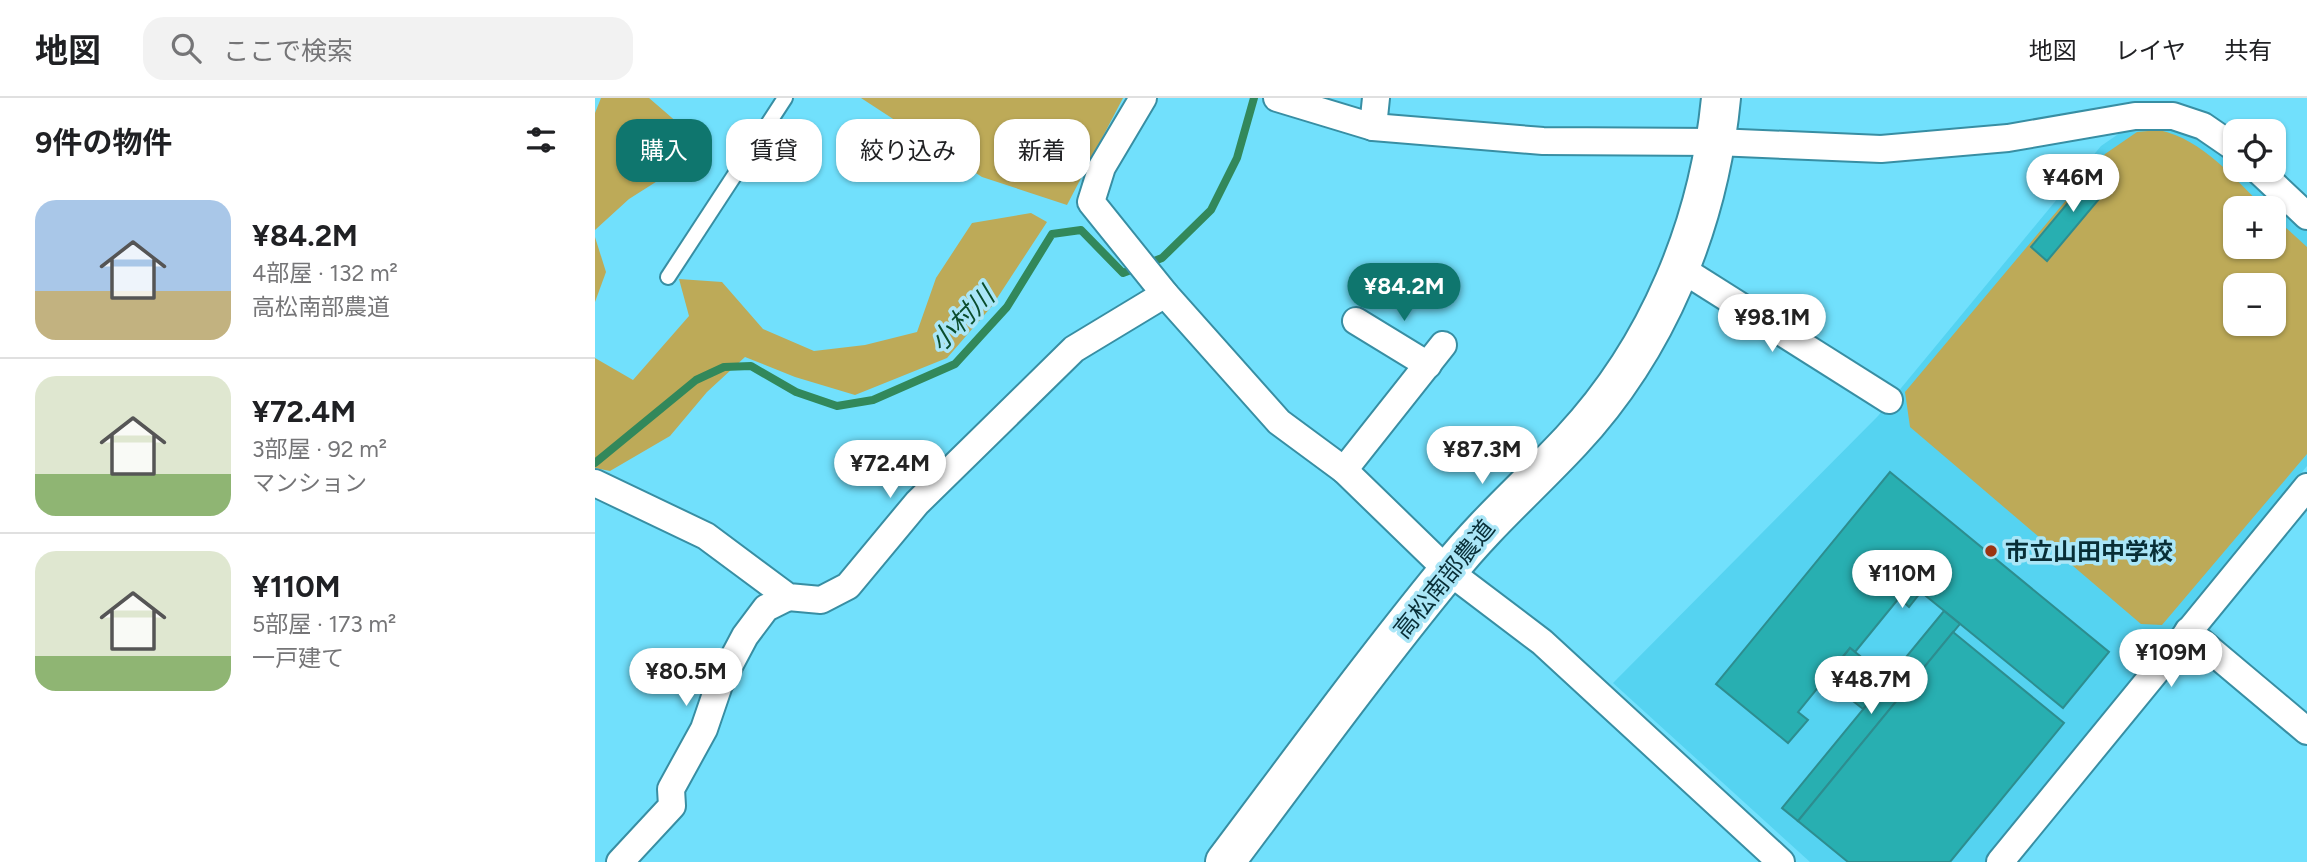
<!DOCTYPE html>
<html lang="ja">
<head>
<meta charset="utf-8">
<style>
  body { margin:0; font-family:Figtree,"Noto Sans JP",sans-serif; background:#f2f2f2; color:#202124; height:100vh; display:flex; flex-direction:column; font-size:26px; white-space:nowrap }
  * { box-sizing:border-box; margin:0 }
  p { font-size:23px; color:#757577 }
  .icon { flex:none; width:38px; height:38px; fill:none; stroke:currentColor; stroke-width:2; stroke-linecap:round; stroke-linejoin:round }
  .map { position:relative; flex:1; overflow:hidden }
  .drawer { display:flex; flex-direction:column; background:#fff; width:595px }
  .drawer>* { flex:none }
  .guide { position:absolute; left:21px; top:21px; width:665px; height:63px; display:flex; gap:14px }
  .buttons { position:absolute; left:1628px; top:21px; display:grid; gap:14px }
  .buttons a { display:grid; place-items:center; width:63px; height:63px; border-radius:14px; background:#fff; box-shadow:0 2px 5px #0004; font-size:35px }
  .price { position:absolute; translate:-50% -60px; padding:0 16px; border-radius:24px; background:#fff; color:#222; font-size:23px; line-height:46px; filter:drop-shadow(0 2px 4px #0008) }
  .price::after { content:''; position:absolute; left:50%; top:42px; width:21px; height:16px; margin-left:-10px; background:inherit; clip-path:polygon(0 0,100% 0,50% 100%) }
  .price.on { background:#0f766e; color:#fff }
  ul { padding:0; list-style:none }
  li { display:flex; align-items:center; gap:21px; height:175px; padding:0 35px }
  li+li { border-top:2px solid #e0e0e0 }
  li span { display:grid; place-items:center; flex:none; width:196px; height:140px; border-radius:21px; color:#555 }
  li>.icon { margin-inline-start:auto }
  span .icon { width:84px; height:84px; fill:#fffc; stroke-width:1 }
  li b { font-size:30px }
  h2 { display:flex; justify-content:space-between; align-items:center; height:84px; padding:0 35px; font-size:30px }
  .tag { padding:0 24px; border-radius:21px; background:#fff; box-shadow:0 2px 5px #0004; font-size:24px; line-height:63px }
  .tag.on { background:#0f766e; color:#fff }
  header { display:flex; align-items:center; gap:42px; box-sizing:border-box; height:98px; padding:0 35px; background:#fff; border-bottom:2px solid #e0e0e0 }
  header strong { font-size:33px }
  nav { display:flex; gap:38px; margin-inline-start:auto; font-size:24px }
  .search { width:490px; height:63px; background:#f2f2f2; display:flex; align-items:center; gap:18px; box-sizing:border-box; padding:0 24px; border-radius:21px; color:#757577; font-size:26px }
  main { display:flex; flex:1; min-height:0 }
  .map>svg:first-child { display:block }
</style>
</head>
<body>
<header>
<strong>地図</strong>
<div class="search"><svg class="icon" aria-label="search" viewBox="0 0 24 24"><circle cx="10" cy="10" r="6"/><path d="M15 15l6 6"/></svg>ここで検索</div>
<nav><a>地図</a><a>レイヤ</a><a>共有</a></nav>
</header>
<main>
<section class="drawer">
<h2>9件の物件<svg class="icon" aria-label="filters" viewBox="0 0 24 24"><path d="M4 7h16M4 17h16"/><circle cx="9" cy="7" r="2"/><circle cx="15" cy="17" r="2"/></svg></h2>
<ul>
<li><span style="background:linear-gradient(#a9c7e8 65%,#c2b280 0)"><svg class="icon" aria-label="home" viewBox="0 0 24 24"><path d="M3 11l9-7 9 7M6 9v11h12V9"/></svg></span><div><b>¥84.2M</b><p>4部屋 · 132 m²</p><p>高松南部農道</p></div></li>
<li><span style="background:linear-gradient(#dfe7d0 70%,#8fb573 0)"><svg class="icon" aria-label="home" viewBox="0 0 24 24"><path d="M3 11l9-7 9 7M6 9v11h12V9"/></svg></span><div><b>¥72.4M</b><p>3部屋 · 92 m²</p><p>マンション</p></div></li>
<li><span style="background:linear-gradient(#dfe7d0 75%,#8fb573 0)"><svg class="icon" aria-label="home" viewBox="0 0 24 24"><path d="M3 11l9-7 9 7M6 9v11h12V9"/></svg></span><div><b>¥110M</b><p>5部屋 · 173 m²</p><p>一戸建て</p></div></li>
</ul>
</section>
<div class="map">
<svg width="1712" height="764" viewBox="0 0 1712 764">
  <rect width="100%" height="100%" fill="#71e0fc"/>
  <path fill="#55d3f1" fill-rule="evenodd" d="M1573,26L1605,36L1639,63L1640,72H1648L1712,133V368L1572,538L1559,539L1541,560L1543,576L1393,764H1215L1018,585L1283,318L1506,48L1535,28ZM1640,110H1678V149H1640ZM1640,187H1678V226H1640Z"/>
  <g fill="#bdaa58" fill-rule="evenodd">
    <polygon points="6,0 54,0 113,51 34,101 0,132 0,15"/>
    <polygon points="266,0 528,0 472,107 387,79"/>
    <path d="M1564,32C1609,42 1638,80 1670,110H1640V149H1678V118L1712,149V356L1567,527L1546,526L1315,329L1310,294L1510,56L1542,34ZM1640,187H1678V226H1640Z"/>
    <polygon points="436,115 452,124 397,208 352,260 260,297 200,279 150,259 112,294 75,338 15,373 0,370 0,260 38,282 94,218 84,181 127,184 168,231 219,253 270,247 322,234 341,180 377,125"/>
    <polygon points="0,139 11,174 0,204"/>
  </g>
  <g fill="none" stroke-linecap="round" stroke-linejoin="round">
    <polyline stroke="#32885b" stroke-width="8" points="0,365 101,282 129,269 156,268 201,294 242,308 278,302 360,266 412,209 457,136 486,132 528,175 567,160 616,112 642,60 659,0"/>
  </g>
  <g fill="#28afb1" stroke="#2d8d8f" stroke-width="2">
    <polygon points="1503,69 1520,82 1452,163 1436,149"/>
    <polygon points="1295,374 1514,554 1468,610 1326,494 1314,509 1304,500 1260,554 1255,550 1203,614 1213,622 1193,645 1121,586"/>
    <polygon points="1349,513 1365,526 1203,723 1187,710"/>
    <polygon points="1358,534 1469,625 1355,764 1253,764 1203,723"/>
    <polygon points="1255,550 1265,558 1248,579 1276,602 1268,611 1230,581"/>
  </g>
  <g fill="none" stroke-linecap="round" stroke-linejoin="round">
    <g stroke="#388ea3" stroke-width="18">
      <polyline id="lane" points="73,179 190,0"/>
    </g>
    <g stroke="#388ea3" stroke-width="30">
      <g id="street">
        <polyline points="548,0 507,69 496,104 570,196 684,324 749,372 852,472 947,544 1186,764"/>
        <polyline points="682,0 778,29 948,43 1121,44 1286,51 1413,40 1540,18 1578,18 1608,28 1640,50"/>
        <polyline points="778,29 781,0"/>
        <polyline points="1663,72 1712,118"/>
        <polyline points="1085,170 1294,302"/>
        <polyline points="761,223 833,267"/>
        <polyline points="749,372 848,247"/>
        <polyline points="0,385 111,438 193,499 226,502 253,488 322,405 479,251 570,196"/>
        <polyline points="1593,533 1712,633"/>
        <polyline points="25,764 77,708 76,691 109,631 124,587 150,538 171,510 193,499"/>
        <polyline points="1405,764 1712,389"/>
      </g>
    </g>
    <g stroke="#388ea3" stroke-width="42">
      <path id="secondary" d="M630,764C703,667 775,568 852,474C891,425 934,388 976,343C1063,250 1114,126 1126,0"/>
    </g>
    <use href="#lane" stroke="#fff" stroke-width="14"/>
    <use href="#street" stroke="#fff" stroke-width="26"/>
    <use href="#secondary" stroke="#fff" stroke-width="38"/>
  </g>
  <circle fill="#9b3413" stroke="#aae6f7" stroke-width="2.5" cx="1396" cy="453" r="7"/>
  <g text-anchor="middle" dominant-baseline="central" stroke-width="7" stroke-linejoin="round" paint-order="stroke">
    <g font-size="24" font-weight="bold" fill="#082e36" stroke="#aae6f7" text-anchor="start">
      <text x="1410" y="453">市立山田中学校</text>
    </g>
    <g font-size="24" fill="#082e36" stroke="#aae6f7">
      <text transform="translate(849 481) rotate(-51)">高松南部農道</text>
    </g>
    <g font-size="26" font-style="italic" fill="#0a4d2d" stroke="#aae6f7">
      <text transform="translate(367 221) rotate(-45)">小村川</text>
    </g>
  </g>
</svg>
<div class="buttons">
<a><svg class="icon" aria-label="locate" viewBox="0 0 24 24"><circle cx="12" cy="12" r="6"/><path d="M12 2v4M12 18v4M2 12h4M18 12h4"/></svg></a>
<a>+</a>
<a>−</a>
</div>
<b class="price" style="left:1478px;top:116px">¥46M</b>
<b class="price on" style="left:809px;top:225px">¥84.2M</b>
<b class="price" style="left:1177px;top:256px">¥98.1M</b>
<b class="price" style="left:887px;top:388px">¥87.3M</b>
<b class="price" style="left:295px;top:402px">¥72.4M</b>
<b class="price" style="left:1307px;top:512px">¥110M</b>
<b class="price" style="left:1576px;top:591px">¥109M</b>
<b class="price" style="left:91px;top:610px">¥80.5M</b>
<b class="price" style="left:1276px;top:618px">¥48.7M</b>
<div class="guide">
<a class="tag on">購入</a>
<a class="tag">賃貸</a>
<a class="tag">絞り込み</a>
<a class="tag">新着</a>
</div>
</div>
</main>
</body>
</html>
